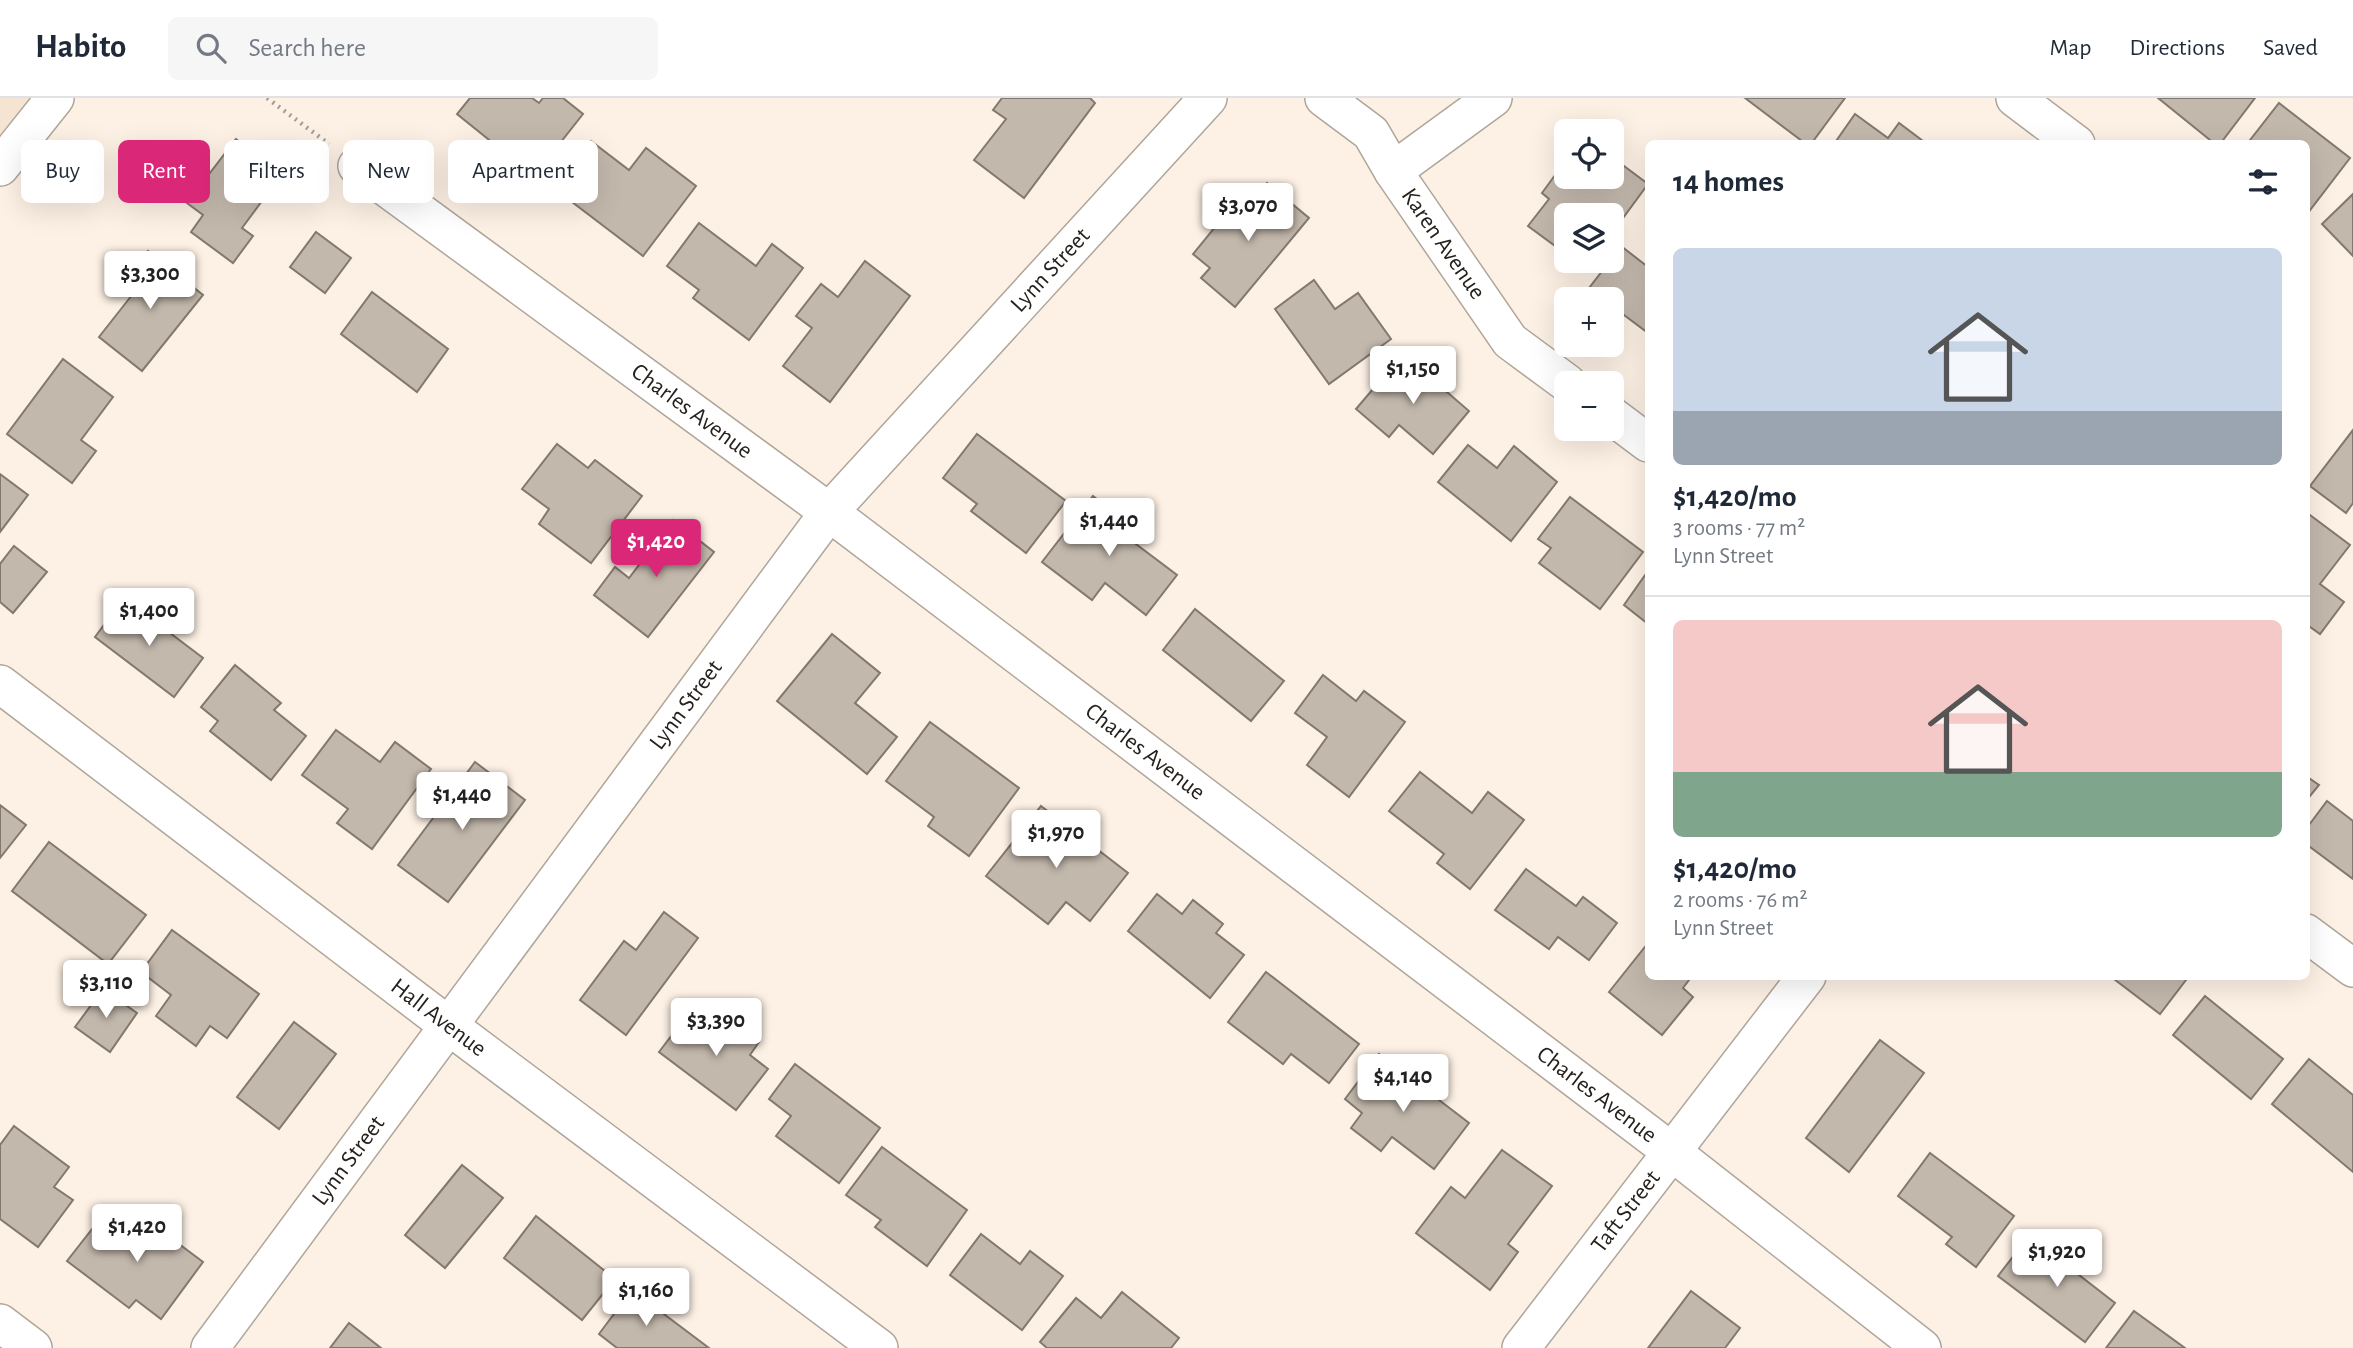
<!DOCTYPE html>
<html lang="en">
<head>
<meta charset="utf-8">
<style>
  body { margin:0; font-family:"Alegreya Sans",sans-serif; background:#f6f6f7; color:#1f2937; height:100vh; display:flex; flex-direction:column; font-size:26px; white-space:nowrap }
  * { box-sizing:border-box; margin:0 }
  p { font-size:23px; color:#747a83 }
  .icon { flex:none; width:38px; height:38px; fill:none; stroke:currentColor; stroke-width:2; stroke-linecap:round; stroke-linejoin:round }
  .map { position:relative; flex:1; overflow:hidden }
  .sheet { position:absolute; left:1645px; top:42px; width:665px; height:840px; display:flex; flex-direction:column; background:#fff; border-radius:10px; box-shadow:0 7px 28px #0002 }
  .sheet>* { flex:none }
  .top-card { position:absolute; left:21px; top:42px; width:665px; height:63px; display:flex; gap:14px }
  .buttons { position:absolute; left:1554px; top:21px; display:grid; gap:14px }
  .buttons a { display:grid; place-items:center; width:70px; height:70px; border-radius:10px; background:#fff; box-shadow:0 7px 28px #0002; font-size:35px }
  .price { position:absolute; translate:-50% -60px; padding:0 16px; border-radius:7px; background:#fff; color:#222; font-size:23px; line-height:46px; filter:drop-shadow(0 2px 4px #0008) }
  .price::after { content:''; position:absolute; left:50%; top:42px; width:21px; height:16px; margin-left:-10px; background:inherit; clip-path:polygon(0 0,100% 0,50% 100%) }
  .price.selected { background:#db2777; color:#fff }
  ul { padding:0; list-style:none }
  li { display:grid; align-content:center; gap:14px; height:371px; padding:0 28px }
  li+li { border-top:2px solid #e0e1e3 }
  li span { display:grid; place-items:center; height:217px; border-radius:10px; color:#555 }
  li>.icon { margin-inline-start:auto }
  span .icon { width:126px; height:126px; fill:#fffc; stroke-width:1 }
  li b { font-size:30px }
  h2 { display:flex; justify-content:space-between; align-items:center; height:84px; padding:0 28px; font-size:30px }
  .chip { padding:0 24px; border-radius:10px; background:#fff; box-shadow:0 7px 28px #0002; font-size:24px; line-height:63px }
  .chip.selected { background:#db2777; color:#fff }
  header { display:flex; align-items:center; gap:42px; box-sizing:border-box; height:98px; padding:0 35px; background:#fff; border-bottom:2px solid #e0e1e3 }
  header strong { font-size:33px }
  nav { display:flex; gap:38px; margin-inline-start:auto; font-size:24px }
  .search { width:490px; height:63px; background:#f6f6f7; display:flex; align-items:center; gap:18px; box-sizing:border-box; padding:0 24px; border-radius:10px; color:#747a83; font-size:26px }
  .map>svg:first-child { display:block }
</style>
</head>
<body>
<header>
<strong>Habito</strong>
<div class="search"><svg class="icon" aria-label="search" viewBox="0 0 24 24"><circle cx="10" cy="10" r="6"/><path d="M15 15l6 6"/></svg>Search here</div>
<nav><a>Map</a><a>Directions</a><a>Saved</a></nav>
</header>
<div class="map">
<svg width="2353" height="1250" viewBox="0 0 2353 1250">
  <rect width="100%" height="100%" fill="#fdf1e5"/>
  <polygon fill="#f6e4d2" points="0,0 55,0 0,69"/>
  <g fill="#c3b8ac" stroke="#83786d" stroke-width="2">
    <polygon points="470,0 532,0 539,5 543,0 563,0 583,16 534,78 457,16"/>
    <polygon points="1002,0 1090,0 1095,5 1024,100 974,62 1006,21 993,12"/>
    <polygon points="1745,0 1845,0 1811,46 1806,46"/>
    <polygon points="2158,0 2255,0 2220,46 2215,46"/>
    <polygon points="2279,5 2350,60 2307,116 2306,46 2247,46"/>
    <polygon points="1855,16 1888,40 1899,25 1927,46 1834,46"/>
    <polygon points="236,41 282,76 242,130 253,138 233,165 191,134 203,117 187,105"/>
    <polygon points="591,43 629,72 646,50 696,88 643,158 555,91"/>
    <polygon points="1612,59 1648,86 1623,120 1612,112 1608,117 1566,117 1566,156 1528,128 1549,101 1542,95 1566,62 1566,79 1612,79"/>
    <polygon points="1267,85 1309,120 1235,209 1201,180 1210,170 1193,156 1237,102 1248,110"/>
    <polygon points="2353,96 2353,158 2322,126"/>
    <polygon points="699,125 756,168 772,146 803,170 749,242 693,200 699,192 667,168"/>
    <polygon points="316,134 351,160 325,195 290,169"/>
    <polygon points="1621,148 1648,169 1648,235 1612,208 1612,201 1603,201 1589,190 1610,163 1612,163"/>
    <polygon points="148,153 203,197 142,273 99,239 132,197 120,187"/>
    <polygon points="865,163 910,198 830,304 783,268 812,230 796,218 821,186 838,199"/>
    <polygon points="1314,182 1335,211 1358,195 1391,241 1329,286 1275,211"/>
    <polygon points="372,194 448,251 417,294 341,236"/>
    <polygon points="1403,256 1469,313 1433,356 1399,327 1389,339 1356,311"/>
    <polygon points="63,261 113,299 81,342 96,353 72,385 7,336"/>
    <polygon points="2353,332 2353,405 2346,415 2310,388"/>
    <polygon points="977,336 1066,403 1026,455 971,413 977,406 943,380"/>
    <polygon points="557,346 588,370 595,362 642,398 591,465 539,426 549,411 522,391"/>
    <polygon points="1468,347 1497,370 1514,348 1557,384 1511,443 1438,384"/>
    <polygon points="0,376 28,397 0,434"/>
    <polygon points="1093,398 1143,437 1136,446 1177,477 1146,517 1105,485 1092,502 1042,464"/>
    <polygon points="1570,399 1643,454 1600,511 1539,465 1551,450 1538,441"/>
    <polygon points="2310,417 2350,447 2320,486 2344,504 2320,536 2306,526 2306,422"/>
    <polygon points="673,422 714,454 648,539 594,497 615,469 629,480"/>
    <polygon points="14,448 47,474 13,515 0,504 0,466"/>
    <polygon points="1648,473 1648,526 1624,507"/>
    <polygon points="124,500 203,560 174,599 95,539"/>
    <polygon points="1195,511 1284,583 1251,623 1163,552"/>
    <polygon points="832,536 880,575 855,605 897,639 867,676 777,603"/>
    <polygon points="235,567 281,605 274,612 306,638 271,682 210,633 218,623 201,609"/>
    <polygon points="1323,577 1356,603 1364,593 1405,624 1349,699 1307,667 1327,639 1295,615"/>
    <polygon points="930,624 1019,690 969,758 928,728 934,719 886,683"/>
    <polygon points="336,632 380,664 395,644 431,671 372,751 337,725 348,711 302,677"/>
    <polygon points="475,664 525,702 448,804 398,767"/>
    <polygon points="1420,674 1472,715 1488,694 1524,722 1470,791 1437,765 1444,756 1389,713"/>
    <polygon points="2306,678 2319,687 2306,703"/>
    <polygon points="2327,703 2353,723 2353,781 2306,746 2306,731"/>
    <polygon points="0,707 26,727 0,760"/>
    <polygon points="1041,708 1128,775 1090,823 1066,804 1048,826 986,778"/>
    <polygon points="49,744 146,817 108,866 12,793"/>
    <polygon points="1526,771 1576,808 1583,799 1617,825 1589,862 1558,839 1549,851 1495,812"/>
    <polygon points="1157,796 1182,816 1193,802 1223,826 1216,835 1244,857 1210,900 1128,833"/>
    <polygon points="664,814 698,840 626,937 580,902 624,843 636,852"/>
    <polygon points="172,832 259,896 227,940 210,928 196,948 156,918 171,897 141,874"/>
    <polygon points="1648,845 1648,878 1692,878 1683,890 1693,899 1662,937 1609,894"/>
    <polygon points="1266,874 1359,946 1329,985 1291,956 1283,966 1228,924"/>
    <polygon points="2110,878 2189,878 2160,916"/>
    <polygon points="103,891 137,915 110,954 75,929"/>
    <polygon points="2205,898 2283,961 2251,1001 2173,937"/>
    <polygon points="691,912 721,935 730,923 759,944 750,957 768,971 736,1012 659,954"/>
    <polygon points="294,924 336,956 279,1031 237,999"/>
    <polygon points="1880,942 1924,975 1849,1074 1806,1040"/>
    <polygon points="1379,956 1469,1025 1434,1071 1392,1039 1381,1053 1351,1030 1362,1015 1345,1001"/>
    <polygon points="2309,961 2353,997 2353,1074 2272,1006"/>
    <polygon points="795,966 880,1030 839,1085 776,1038 791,1018 769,1001"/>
    <polygon points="14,1028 69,1069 54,1089 73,1102 38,1149 0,1121 0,1047"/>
    <polygon points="882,1049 967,1112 927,1168 875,1129 881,1122 846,1097"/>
    <polygon points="1502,1052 1552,1088 1508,1146 1518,1154 1490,1192 1416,1135 1451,1089 1465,1100"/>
    <polygon points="1930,1055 2014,1118 1976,1169 1946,1146 1952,1139 1898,1098"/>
    <polygon points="462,1067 503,1100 445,1170 405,1137"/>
    <polygon points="139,1116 203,1164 161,1221 136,1202 129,1210 67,1163 100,1121 122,1138"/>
    <polygon points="536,1118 615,1181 582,1222 504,1160"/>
    <polygon points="981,1136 1020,1166 1030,1153 1063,1178 1022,1232 950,1177"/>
    <polygon points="2029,1138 2115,1205 2085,1244 1998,1178"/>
    <polygon points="632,1192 709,1250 617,1250 599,1236"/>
    <polygon points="1691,1193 1740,1230 1725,1250 1648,1250"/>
    <polygon points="1122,1194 1179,1240 1171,1250 1047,1250 1040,1244 1076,1200 1101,1220"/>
    <polygon points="2134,1213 2185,1250 2106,1250"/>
    <polygon points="349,1225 381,1250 330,1250"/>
  </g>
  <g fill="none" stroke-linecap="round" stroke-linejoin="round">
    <g stroke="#b0a599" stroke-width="40">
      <g id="street">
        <path id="s1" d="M1324,0L1371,35L1393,73L1510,243L1567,285"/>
        <polyline points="2015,0 2076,46"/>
        <path id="s2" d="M357,68L829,414L1672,1054L1922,1250"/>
        <polyline points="0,69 55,0"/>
        <polyline points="1393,73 1493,0"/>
        <polyline points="1612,318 1648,345"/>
        <path id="s3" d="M0,586L449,928L879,1250"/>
        <polyline points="2306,835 2353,870"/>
        <polyline points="0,1225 33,1250"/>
        <path id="s4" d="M210,1250L829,414L1208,0"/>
        <path id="s5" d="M1521,1250L1807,878"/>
      </g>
    </g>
    <polyline stroke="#a49c93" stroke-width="4.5" stroke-dasharray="2 5" stroke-linecap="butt" points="267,0 329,46"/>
    <use href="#street" stroke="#fff" stroke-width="37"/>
  </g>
  <g text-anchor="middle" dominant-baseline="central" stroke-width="7" stroke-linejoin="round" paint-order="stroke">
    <g font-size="24" fill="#25211d" stroke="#fff">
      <text stroke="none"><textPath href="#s1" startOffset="191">Karen Avenue</textPath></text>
      <text stroke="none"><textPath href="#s4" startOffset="1368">Lynn Street</textPath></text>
      <text stroke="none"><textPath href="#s2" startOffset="415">Charles Avenue</textPath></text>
      <text stroke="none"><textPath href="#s4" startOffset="800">Lynn Street</textPath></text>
      <text stroke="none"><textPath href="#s2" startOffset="982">Charles Avenue</textPath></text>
      <text stroke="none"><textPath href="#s3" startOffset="551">Hall Avenue</textPath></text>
      <text stroke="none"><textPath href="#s2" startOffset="1549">Charles Avenue</textPath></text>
      <text stroke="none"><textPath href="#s4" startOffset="233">Lynn Street</textPath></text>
      <text stroke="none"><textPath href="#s5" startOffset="172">Taft Street</textPath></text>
    </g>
  </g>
</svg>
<div class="buttons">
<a><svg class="icon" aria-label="locate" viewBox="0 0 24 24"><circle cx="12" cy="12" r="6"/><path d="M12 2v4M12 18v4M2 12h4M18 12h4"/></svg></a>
<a><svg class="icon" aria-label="layers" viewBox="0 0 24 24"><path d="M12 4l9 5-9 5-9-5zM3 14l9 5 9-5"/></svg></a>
<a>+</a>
<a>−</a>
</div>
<b class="price" style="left:1248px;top:145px">$3,070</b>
<b class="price" style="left:150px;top:213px">$3,300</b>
<b class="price" style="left:1413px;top:308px">$1,150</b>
<b class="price" style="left:1109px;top:460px">$1,440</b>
<b class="price selected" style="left:656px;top:481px">$1,420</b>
<b class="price" style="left:149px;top:550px">$1,400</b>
<b class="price" style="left:462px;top:734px">$1,440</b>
<b class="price" style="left:1056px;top:772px">$1,970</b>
<b class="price" style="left:106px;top:922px">$3,110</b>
<b class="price" style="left:716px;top:960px">$3,390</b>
<b class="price" style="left:1403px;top:1016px">$4,140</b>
<b class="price" style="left:137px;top:1166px">$1,420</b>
<b class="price" style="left:2057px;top:1191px">$1,920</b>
<b class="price" style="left:646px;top:1230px">$1,160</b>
<div class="top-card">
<a class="chip">Buy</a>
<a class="chip selected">Rent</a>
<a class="chip">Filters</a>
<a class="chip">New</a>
<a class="chip">Apartment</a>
</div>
<section class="sheet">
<h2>14 homes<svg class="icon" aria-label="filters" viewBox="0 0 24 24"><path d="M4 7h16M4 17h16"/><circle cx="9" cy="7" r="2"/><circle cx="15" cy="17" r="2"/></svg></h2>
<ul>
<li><span style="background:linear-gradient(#c9d6e8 75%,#9aa5b1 0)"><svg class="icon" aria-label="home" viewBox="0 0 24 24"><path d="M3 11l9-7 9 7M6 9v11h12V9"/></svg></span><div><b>$1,420/mo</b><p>3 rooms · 77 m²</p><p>Lynn Street</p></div></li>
<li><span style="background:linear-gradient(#f6c9c9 70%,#7fa58c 0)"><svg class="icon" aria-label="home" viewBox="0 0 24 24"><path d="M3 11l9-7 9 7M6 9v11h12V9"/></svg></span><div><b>$1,420/mo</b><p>2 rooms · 76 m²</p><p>Lynn Street</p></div></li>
</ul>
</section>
</div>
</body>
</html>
